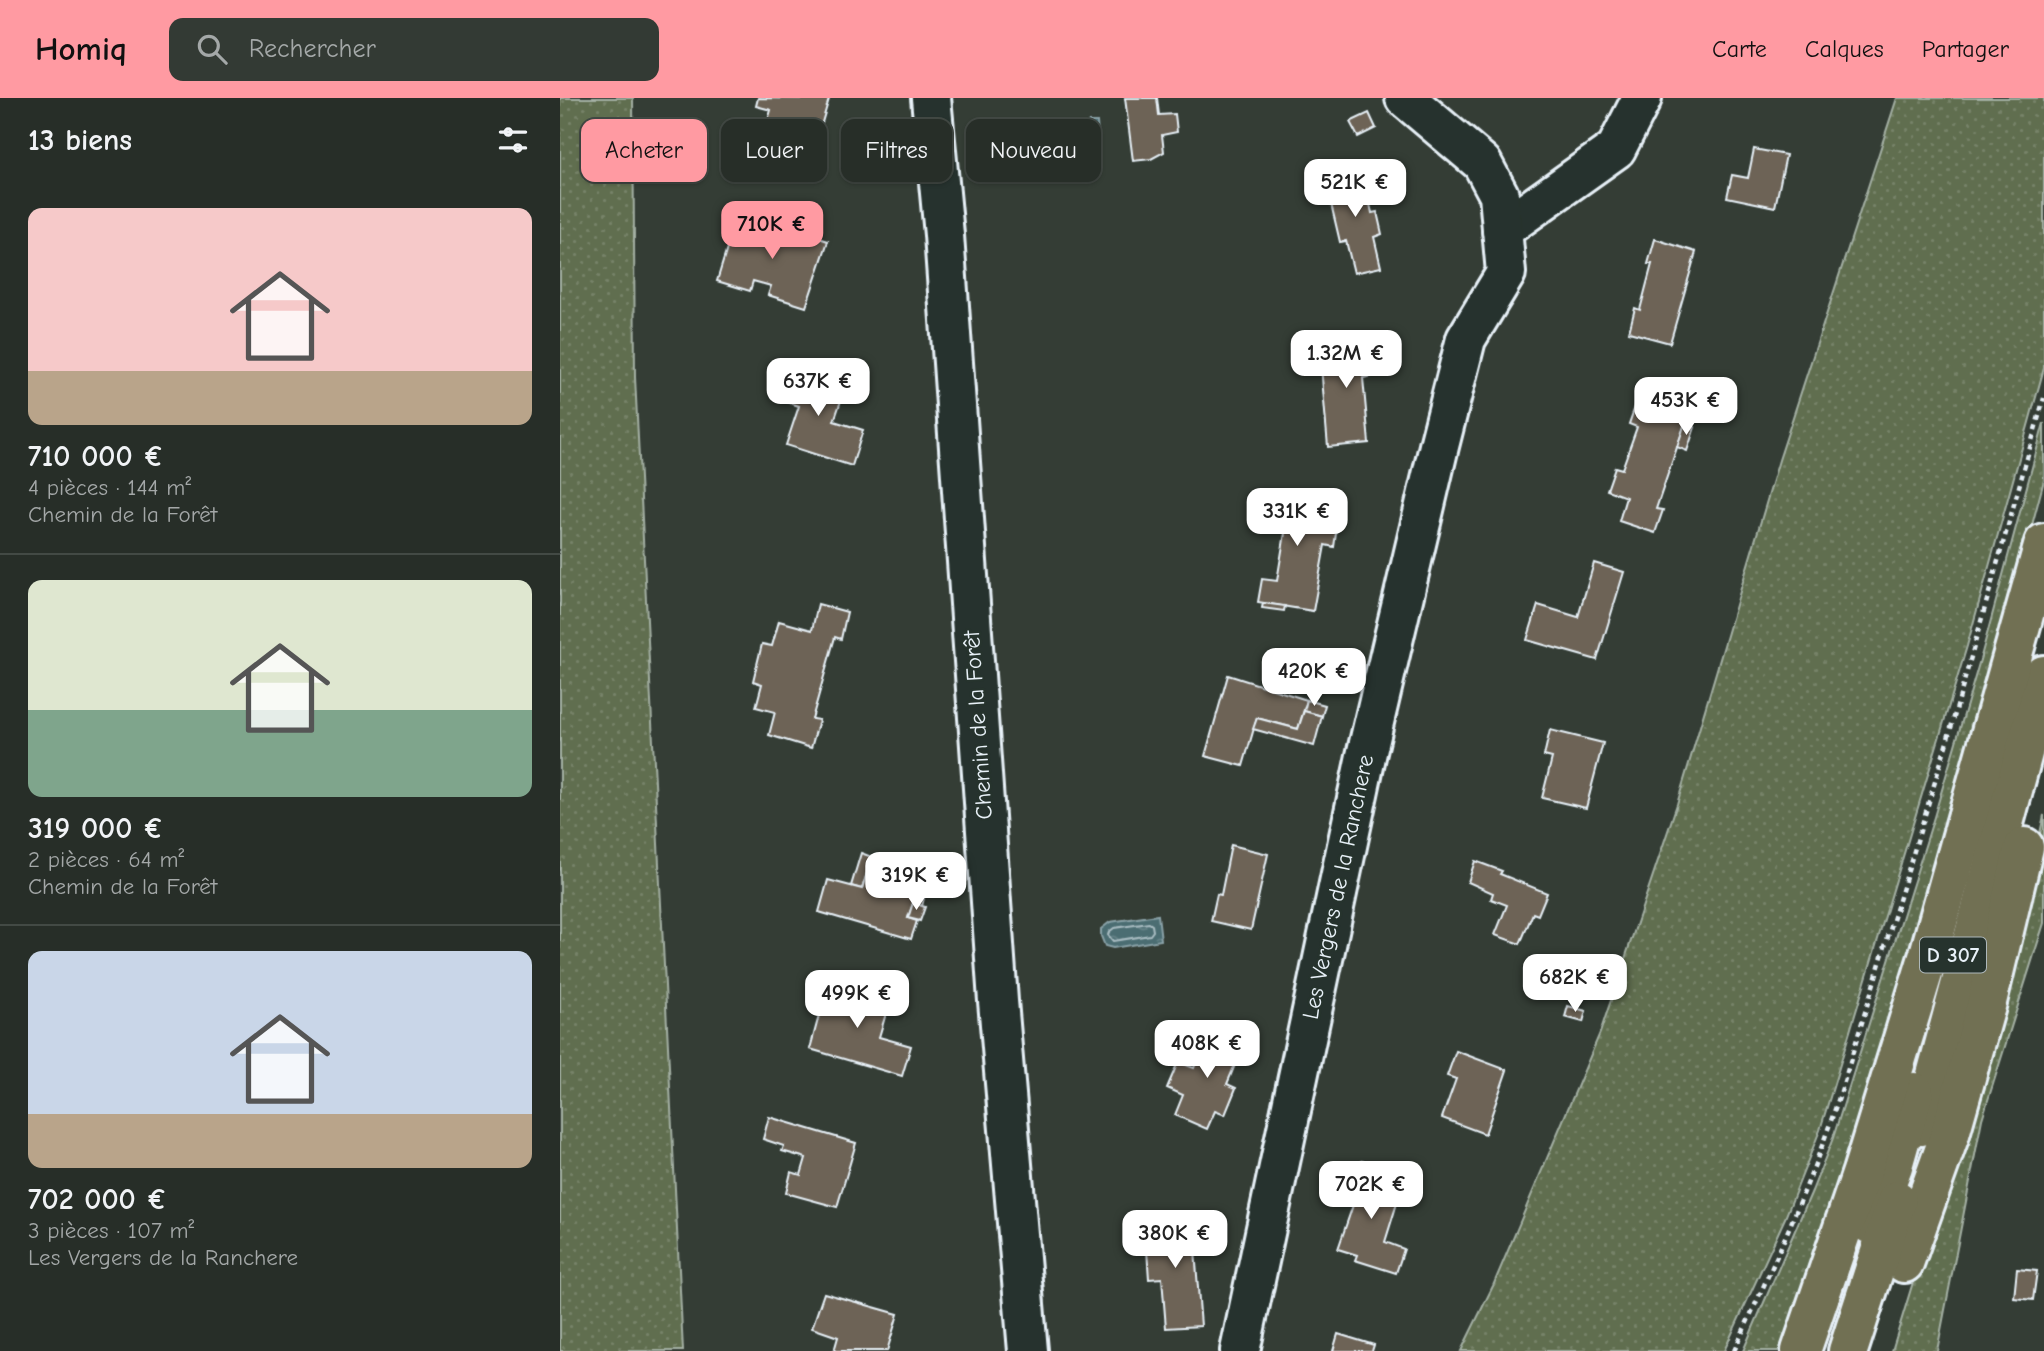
<!DOCTYPE html>
<html lang="fr">
<head>
<meta charset="utf-8">
<style>
  body { margin:0; font-family:"Comic Neue",sans-serif; background:#333a34; color:#f1f3f6; height:100vh; display:flex; flex-direction:column; font-size:26px; white-space:nowrap }
  * { box-sizing:border-box; margin:0 }
  p { font-size:23px; color:#a4a8a8 }
  .icon { flex:none; width:38px; height:38px; fill:none; stroke:currentColor; stroke-width:2; stroke-linecap:round; stroke-linejoin:round }
  .map { position:relative; flex:1; overflow:hidden }
  .sheet { display:flex; flex-direction:column; background:#272e28; width:560px }
  .sheet>* { flex:none }
  .guide { position:absolute; left:21px; top:21px; width:665px; height:63px; display:flex; gap:14px }
  .price { position:absolute; translate:-50% -60px; padding:0 16px; border-radius:14px; background:#fff; color:#222; font-size:23px; line-height:46px; filter:drop-shadow(0 2px 4px #0008) }
  .price::after { content:''; position:absolute; left:50%; top:42px; width:21px; height:16px; margin-left:-10px; background:inherit; clip-path:polygon(0 0,100% 0,50% 100%) }
  .price.current { background:#ff9aa2; color:#111 }
  ul { padding:0; list-style:none }
  li { display:grid; align-content:center; gap:14px; height:371px; padding:0 28px }
  li+li { border-top:2px solid #434a45 }
  li span { display:grid; place-items:center; height:217px; border-radius:14px; color:#555 }
  li>.icon { margin-inline-start:auto }
  span .icon { width:126px; height:126px; fill:#fffc; stroke-width:1 }
  li b { font-size:30px }
  h2 { display:flex; justify-content:space-between; align-items:center; height:84px; padding:0 28px; font-size:30px }
  .pill { padding:0 24px; border-radius:14px; background:#272e28; box-shadow:0 2px 5px #0004,0 0 0 2px #434a45; font-size:24px; line-height:63px }
  .pill.current { background:#ff9aa2; color:#111 }
  header { display:flex; align-items:center; gap:42px; box-sizing:border-box; height:98px; padding:0 35px; background:#ff9aa2; color:#111 }
  header strong { font-size:33px }
  nav { display:flex; gap:38px; margin-inline-start:auto; font-size:24px }
  .search { width:490px; height:63px; background:#333a34; display:flex; align-items:center; gap:18px; box-sizing:border-box; padding:0 24px; border-radius:14px; color:#a4a8a8; font-size:26px }
  main { display:flex; flex:1; min-height:0 }
  .map>svg:first-child { display:block }
</style>
</head>
<body>
<header>
<strong>Homiq</strong>
<div class="search"><svg class="icon" aria-label="search" viewBox="0 0 24 24"><circle cx="10" cy="10" r="6"/><path d="M15 15l6 6"/></svg>Rechercher</div>
<nav><a>Carte</a><a>Calques</a><a>Partager</a></nav>
</header>
<main>
<section class="sheet">
<h2>13 biens<svg class="icon" aria-label="filters" viewBox="0 0 24 24"><path d="M4 7h16M4 17h16"/><circle cx="9" cy="7" r="2"/><circle cx="15" cy="17" r="2"/></svg></h2>
<ul>
<li><span style="background:linear-gradient(#f6c9c9 75%,#b9a48a 0)"><svg class="icon" aria-label="home" viewBox="0 0 24 24"><path d="M3 11l9-7 9 7M6 9v11h12V9"/></svg></span><div><b>710 000 €</b><p>4 pièces · 144 m²</p><p>Chemin de la Forêt</p></div></li>
<li><span style="background:linear-gradient(#dfe7d0 60%,#7fa58c 0)"><svg class="icon" aria-label="home" viewBox="0 0 24 24"><path d="M3 11l9-7 9 7M6 9v11h12V9"/></svg></span><div><b>319 000 €</b><p>2 pièces · 64 m²</p><p>Chemin de la Forêt</p></div></li>
<li><span style="background:linear-gradient(#c9d6e8 75%,#b9a48a 0)"><svg class="icon" aria-label="home" viewBox="0 0 24 24"><path d="M3 11l9-7 9 7M6 9v11h12V9"/></svg></span><div><b>702 000 €</b><p>3 pièces · 107 m²</p><p>Les Vergers de la Ranchere</p></div></li>
</ul>
</section>
<div class="map">
<svg width="1484" height="1253" viewBox="0 0 1484 1253">
  <defs>
    <pattern id="grass-dots" width="8" height="8" patternUnits="userSpaceOnUse" patternTransform="scale(1.75)"><rect width="8" height="8" fill="#606e4f"/><path d="M2 2h.1M6 6h.1" fill="none" stroke="#778369" stroke-width="1.8" stroke-linecap="round"/></pattern>
    <pattern id="water-ripples" width="26" height="14" patternUnits="userSpaceOnUse" patternTransform="scale(1.75)"><rect width="26" height="14" fill="#4b6d72"/><path d="M2 4q2-2 4 0t4 0M15 11q2-2 4 0t4 0" fill="none" stroke="#658287"/></pattern>
  </defs>
  <rect width="100%" height="100%" fill="#343d35"/>
  <filter id="ink" filterUnits="userSpaceOnUse"><feTurbulence type="fractalNoise" baseFrequency=".0143" numOctaves="2"/><feDisplacementMap in="SourceGraphic" scale="14" xChannelSelector="R" yChannelSelector="G"/><feConvolveMatrix kernelMatrix="1 2 1 2 8 2 1 2 1" color-interpolation-filters="sRGB"/></filter>
  <g filter="url(#ink)">
    <g fill="url(#grass-dots)" stroke="#a4b0a4" stroke-width="2">
      <polygon points="0,0 73,0 75,279 123,1253 0,1253"/>
      <polygon points="1337,0 1484,0 1484,270 1407,548 1260,1032 1225,1120 1164,1253 901,1253 933,1188 1040,935 1117,706 1219,362"/>
      <polygon points="1484,325 1484,382 1445,529 1401,685 1274,1097 1220,1253 1183,1253 1252,1093 1273,1040 1374,719 1422,555"/>
      <polygon points="1484,717 1484,825 1422,1021 1377,1253 1332,1253 1414,984 1461,824"/>
    </g>
    <g fill="url(#water-ripples)" stroke="#8aa2a8" stroke-width="2">
      <polygon points="528,24 537,24 539,51 497,54 496,32 527,30"/>
      <polygon points="598,817 601,842 553,850 545,848 541,838 541,831 550,824"/>
    </g>
    <g fill="none" stroke-linecap="round" stroke-linejoin="round">
      <polygon stroke="#a9bcc2" stroke-width="2" points="589,825 592,827 593,833 590,837 553,843 548,837 549,834 554,830"/>
    </g>
    <g fill="#6d6456" stroke="#e8f1f8" stroke-width="2">
      <polygon points="198,0 269,1 249,68 199,53 211,12 196,8"/>
      <polygon points="565,0 597,0 599,17 615,16 617,34 602,37 604,54 591,61 573,63"/>
      <polygon points="809,15 816,30 798,39 790,24"/>
      <polygon points="1194,51 1226,57 1215,109 1167,99 1172,77 1188,80"/>
      <polygon points="802,71 812,115 817,114 822,136 814,139 821,169 794,175 786,143 780,144 765,80"/>
      <polygon points="178,115 210,125 205,141 223,147 229,130 268,143 246,209 208,197 211,188 193,183 190,193 157,183"/>
      <polygon points="1095,141 1136,154 1110,245 1069,234 1075,210 1080,212 1092,166 1088,166"/>
      <polygon points="809,239 813,278 803,280 809,345 768,349 759,245"/>
      <polygon points="221,272 285,291 274,323 303,332 292,368 226,347 239,308 212,299"/>
      <polygon points="1077,303 1127,320 1096,411 1103,412 1095,435 1059,423 1066,399 1047,392 1055,369 1062,371 1077,329 1069,326"/>
      <polygon points="1125,325 1135,329 1127,353 1117,349"/>
      <polygon points="693,395 780,408 774,449 765,447 753,513 698,504 702,481 717,483 727,423 693,418 693,414 690,414"/>
      <polygon points="1034,465 1064,474 1037,562 967,542 978,507 1018,519"/>
      <polygon points="703,505 725,508 724,513 702,510"/>
      <polygon points="258,506 287,514 281,541 275,539 252,621 259,622 251,650 209,637 215,614 196,609 202,586 193,583 202,546 212,548 219,523 252,532"/>
      <polygon points="668,577 747,602 738,631 697,620 683,668 645,658"/>
      <polygon points="747,602 765,607 762,618 744,613"/>
      <polygon points="744,613 762,618 754,648 693,631 697,620 738,631"/>
      <polygon points="990,632 1043,645 1026,710 982,700 992,660 984,658"/>
      <polygon points="671,747 708,756 691,832 651,823 657,796 661,797"/>
      <polygon points="301,755 312,759 302,791 291,788"/>
      <polygon points="312,759 370,777 362,808 353,805 348,820 357,823 351,841 259,814 268,782 302,791"/>
      <polygon points="915,763 942,773 940,776 987,795 978,817 973,815 960,846 935,837 947,807 931,801 933,795 908,784"/>
      <polygon points="353,805 365,809 360,823 348,820"/>
      <polygon points="268,884 330,902 319,939 351,948 342,978 250,951"/>
      <polygon points="1008,908 1026,913 1023,924 1005,919"/>
      <polygon points="650,931 684,945 667,986 676,990 665,1017 655,1013 647,1031 615,1017 623,997 607,990 618,964 634,970"/>
      <polygon points="896,953 947,972 925,1036 882,1020 896,981 887,978"/>
      <polygon points="209,1019 296,1045 277,1109 226,1095 231,1074 241,1077 246,1060 222,1053 224,1048 203,1041"/>
      <polygon points="802,1063 825,1070 820,1086 833,1090 830,1098 838,1102 825,1144 844,1151 836,1175 795,1162 797,1157 778,1151 794,1104 789,1103"/>
      <polygon points="629,1120 631,1152 635,1152 641,1228 606,1230 602,1180 589,1181 585,1123"/>
      <polygon points="1457,1171 1477,1173 1473,1202 1454,1200"/>
      <polygon points="264,1195 338,1216 327,1253 274,1253 278,1239 252,1230"/>
      <polygon points="778,1236 814,1247 812,1253 773,1253"/>
    </g>
    <g fill="none" stroke-linecap="round" stroke-linejoin="round">
      <g stroke="#e8f1f8" stroke-width="44">
        <g id="minor">
          <polyline points="371,0 384,137 438,903 468,1253"/>
          <polyline points="942,132 1056,51 1082,0"/>
          <polyline points="680,1253 806,658 879,348 906,241 946,175 939,97 922,65 845,0"/>
        </g>
      </g>
      <g stroke="#e8f1f8" stroke-width="44">
        <g id="major">
          <polyline points="1361,1028 1375,981 1484,577"/>
          <polyline points="1311,1127 1333,1068 1354,994"/>
          <polyline points="1344,1165 1390,1036 1426,908 1464,749"/>
          <polyline points="1241,1253 1302,1074 1369,856 1484,445"/>
          <polyline points="1288,1253 1337,1102"/>
        </g>
      </g>
      <path stroke="#e8f1f8" stroke-width="4.5" stroke-dasharray="5 5" stroke-linecap="butt" d="M1174,1253C1214,1166 1254,1078 1283,987L1387,644L1484,300"/>
      <use href="#minor" stroke="#26332d" stroke-width="38"/>
      <use href="#major" stroke="#716f52" stroke-width="38"/>
    </g>
  </g>
  <g text-anchor="middle" dominant-baseline="central" stroke-width="5" stroke-linejoin="round" paint-order="stroke">
    <rect fill="#26332d" stroke="#aeb8bb" stroke-width="2" x="1360" y="839.5" width="66" height="35" rx="5"/>
    <g font-size="21" font-weight="bold" fill="#e8f1f8">
      <text x="1393" y="857">D 307</text>
    </g>
    <g font-size="23" fill="#e8f1f8" stroke="#26332d">
      <text transform="translate(418 627) rotate(-94)">Chemin de la Forêt</text>
      <text transform="translate(778 789) rotate(-78)">Les Vergers de la Ranchere</text>
    </g>
  </g>
</svg>
<b class="price" style="left:795px;top:121px">521K €</b>
<b class="price current" style="left:212px;top:163px">710K €</b>
<b class="price" style="left:786px;top:292px">1.32M €</b>
<b class="price" style="left:258px;top:320px">637K €</b>
<b class="price" style="left:1126px;top:339px">453K €</b>
<b class="price" style="left:737px;top:450px">331K €</b>
<b class="price" style="left:754px;top:610px">420K €</b>
<b class="price" style="left:356px;top:814px">319K €</b>
<b class="price" style="left:1015px;top:916px">682K €</b>
<b class="price" style="left:297px;top:932px">499K €</b>
<b class="price" style="left:647px;top:982px">408K €</b>
<b class="price" style="left:811px;top:1123px">702K €</b>
<b class="price" style="left:615px;top:1172px">380K €</b>
<div class="guide">
<a class="pill current">Acheter</a>
<a class="pill">Louer</a>
<a class="pill">Filtres</a>
<a class="pill">Nouveau</a>
</div>
</div>
</main>
</body>
</html>
